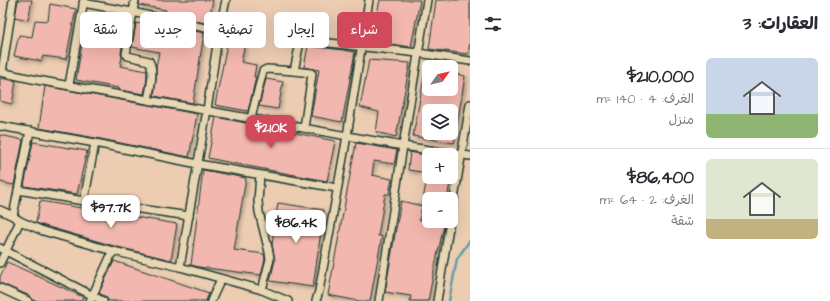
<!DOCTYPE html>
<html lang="ar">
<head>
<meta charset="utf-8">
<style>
  body { margin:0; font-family:"Architects Daughter","Playpen Sans Arabic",sans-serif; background:#f2f2f3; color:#2b2b33; direction:rtl; height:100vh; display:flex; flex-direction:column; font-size:15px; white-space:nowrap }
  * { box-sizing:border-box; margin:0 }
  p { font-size:13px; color:#7c7c81 }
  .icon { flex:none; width:22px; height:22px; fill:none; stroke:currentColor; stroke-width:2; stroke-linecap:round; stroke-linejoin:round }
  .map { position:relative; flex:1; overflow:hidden; direction:ltr }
  .sheet { display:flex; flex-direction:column; background:#fff; width:360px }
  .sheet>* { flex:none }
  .top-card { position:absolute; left:12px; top:12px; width:380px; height:36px; direction:rtl; display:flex; gap:8px }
  .needle { width:26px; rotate:56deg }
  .controls { position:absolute; left:422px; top:60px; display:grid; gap:8px }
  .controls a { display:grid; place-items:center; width:36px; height:36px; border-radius:6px; background:#fff; box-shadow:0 4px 16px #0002; font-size:20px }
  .price { position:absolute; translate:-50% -34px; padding:0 9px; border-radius:8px; background:#fff; color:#222; font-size:13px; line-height:26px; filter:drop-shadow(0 1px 2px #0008) }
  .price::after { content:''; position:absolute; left:50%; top:24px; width:12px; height:9px; margin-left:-6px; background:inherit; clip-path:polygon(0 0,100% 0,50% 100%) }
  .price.selected { background:#d1495b; color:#fff }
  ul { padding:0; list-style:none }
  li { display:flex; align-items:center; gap:12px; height:100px; padding:0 12px }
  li+li { border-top:1px solid #e1e1e2 }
  li span { display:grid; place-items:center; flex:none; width:112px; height:80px; border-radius:6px; color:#555 }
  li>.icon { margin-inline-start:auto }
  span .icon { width:48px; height:48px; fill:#fffc; stroke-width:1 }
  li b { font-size:17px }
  h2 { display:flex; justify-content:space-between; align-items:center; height:48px; padding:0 12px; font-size:17px }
  .chip { padding:0 14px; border-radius:6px; background:#fff; box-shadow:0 4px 16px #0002; font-size:14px; line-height:36px }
  .chip.selected { background:#d1495b; color:#fff }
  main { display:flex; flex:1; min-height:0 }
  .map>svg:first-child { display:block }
</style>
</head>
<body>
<main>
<section class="sheet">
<h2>العقارات: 3<svg class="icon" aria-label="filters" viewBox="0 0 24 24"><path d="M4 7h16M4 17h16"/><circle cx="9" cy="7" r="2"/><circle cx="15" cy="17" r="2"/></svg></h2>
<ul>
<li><span style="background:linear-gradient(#c9d6e8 70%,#8fb573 0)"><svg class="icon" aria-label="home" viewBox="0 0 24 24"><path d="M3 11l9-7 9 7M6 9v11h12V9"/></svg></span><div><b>$210,000</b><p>الغرف: 4 · 140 m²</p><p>منزل</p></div></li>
<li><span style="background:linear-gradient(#dfe7d0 75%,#c2b280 0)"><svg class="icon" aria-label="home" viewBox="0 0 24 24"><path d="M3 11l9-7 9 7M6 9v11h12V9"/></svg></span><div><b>$86,400</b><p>الغرف: 2 · 64 m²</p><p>شقة</p></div></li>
</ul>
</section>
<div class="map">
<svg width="470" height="301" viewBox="0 0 470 301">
  <defs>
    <filter id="shadow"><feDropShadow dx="2" dy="2" stdDeviation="2" flood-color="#0004"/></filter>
  </defs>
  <rect width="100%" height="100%" fill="#eccdb2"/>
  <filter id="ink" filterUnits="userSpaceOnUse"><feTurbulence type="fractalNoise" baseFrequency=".025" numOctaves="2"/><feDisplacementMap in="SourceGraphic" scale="8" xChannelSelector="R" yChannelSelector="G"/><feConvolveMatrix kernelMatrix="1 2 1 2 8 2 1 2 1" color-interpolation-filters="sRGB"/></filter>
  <g filter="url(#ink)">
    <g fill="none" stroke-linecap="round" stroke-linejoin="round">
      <polyline stroke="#659ea7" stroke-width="2.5" points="449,301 457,259 470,240"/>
    </g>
    <g fill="#f2b7ae" stroke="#1f3d34" fill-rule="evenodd" filter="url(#shadow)">
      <polygon points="18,0 32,0 28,20 15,17"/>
      <polygon points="140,0 213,0 208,24 188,19 188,16 172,13 172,16 165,14 166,10 139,5"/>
      <polygon points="380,0 420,0 411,47 371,41"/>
      <polygon points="436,0 470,0 470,42 468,54 429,49"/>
      <polygon points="50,4 76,9 66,59 43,56 41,61 14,56 19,35 32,37 35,20 48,21"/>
      <polygon points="87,15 126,22 121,53 122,57 120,66 147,71 147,79 144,94 119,90 119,88 76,80"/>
      <polygon points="136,23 185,32 186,29 204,33 193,103 154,96 156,80 156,67 159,52 132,47"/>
      <polygon points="228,39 245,43 241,62 256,65 254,77 256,77 248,111 215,105"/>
      <polygon points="308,46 343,50 355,52 342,122 311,116 319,70 304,67"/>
      <polygon points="369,60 410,63 396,137 376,132 379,112 360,107"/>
      <path d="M426,67H429V89H451V73L465,76L454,143L413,136ZM429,111H451V133H429Z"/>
      <polygon points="0,78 16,81 12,104 0,101"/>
      <polygon points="266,79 283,82 278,109 259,106"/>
      <polygon points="45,86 197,114 189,157 96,138 39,128"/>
      <polygon points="216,117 335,141 327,181 237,164 208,158"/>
      <polygon points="0,135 23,140 14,185 0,182"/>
      <polygon points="33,142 87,151 77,194 24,186"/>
      <polygon points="356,143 397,150 394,164 374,161 372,175 392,179 389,194 385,194 378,236 382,236 370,301 359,301 328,295"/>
      <polygon points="410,152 429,156 429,173 408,170"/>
      <polygon points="203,170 246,178 234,250 264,254 265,259 261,275 199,267 191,265"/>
      <polygon points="427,177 451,177 447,199 429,199 429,206 422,206"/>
      <polygon points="40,201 177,224 171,260 114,246 45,226 36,223"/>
      <polygon points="401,201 422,206 419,220 444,225 434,270 428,301 410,301 411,296 385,292 393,246"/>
      <polygon points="278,203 324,210 313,287 270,281 275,260 272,245"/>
      <polygon points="114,261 209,293 206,301 110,301 108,300 106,297 99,293"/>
      <polygon points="7,262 83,297 81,301 36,301 33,300 30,296 0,283 0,277"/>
    </g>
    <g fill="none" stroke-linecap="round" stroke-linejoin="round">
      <g stroke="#1f3d34" stroke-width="10">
        <g id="street">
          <path d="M135,0L126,54L128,56L149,61C155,70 150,89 148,100"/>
          <polyline points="83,3 132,12 219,31"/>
          <polyline points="294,71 311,73 312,74 304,128"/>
          <polyline points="0,72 37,80 403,146 470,156"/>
          <polyline points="2,72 13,0"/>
          <polyline points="69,85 84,0"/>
          <polyline points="251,118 263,71 267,69 294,71 300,42 303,40 418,53 470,61"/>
          <polyline points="0,126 95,143 198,164 337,188"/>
          <polyline points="260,175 258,201 259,212 269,252 270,259 262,290"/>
          <polyline points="18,190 84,201 189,216"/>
          <polyline points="84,201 95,143"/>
          <polyline points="0,210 13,216 20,221 43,231 113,251 180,267 262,290 288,301"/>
          <polyline points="13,216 30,131"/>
          <polyline points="451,217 470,104"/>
          <polyline points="0,248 103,301"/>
          <polyline points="0,263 20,221"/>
          <polyline points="180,267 207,110 219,31 226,0"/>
          <polyline points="0,288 28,301"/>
          <polyline points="90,301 113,251"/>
          <polyline points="211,301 221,279"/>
          <polyline points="316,301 319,291 347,136 369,0"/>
          <polyline points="379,301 403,146 427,0"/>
          <polyline points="437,301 450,221"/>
        </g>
      </g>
      <use href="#street" stroke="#e9d7b4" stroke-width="7"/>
    </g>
  </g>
</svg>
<div class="controls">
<a><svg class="needle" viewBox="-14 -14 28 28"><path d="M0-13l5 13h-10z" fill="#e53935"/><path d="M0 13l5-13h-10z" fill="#7c7c81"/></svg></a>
<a><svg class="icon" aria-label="layers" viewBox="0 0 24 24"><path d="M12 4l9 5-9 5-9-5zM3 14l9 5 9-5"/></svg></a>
<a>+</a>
<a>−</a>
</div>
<b class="price selected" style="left:271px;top:149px">$210K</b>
<b class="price" style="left:111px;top:229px">$97.7K</b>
<b class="price" style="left:296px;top:244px">$86.4K</b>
<div class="top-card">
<a class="chip selected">شراء</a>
<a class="chip">إيجار</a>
<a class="chip">تصفية</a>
<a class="chip">جديد</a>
<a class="chip">شقة</a>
</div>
</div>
</main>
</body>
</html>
